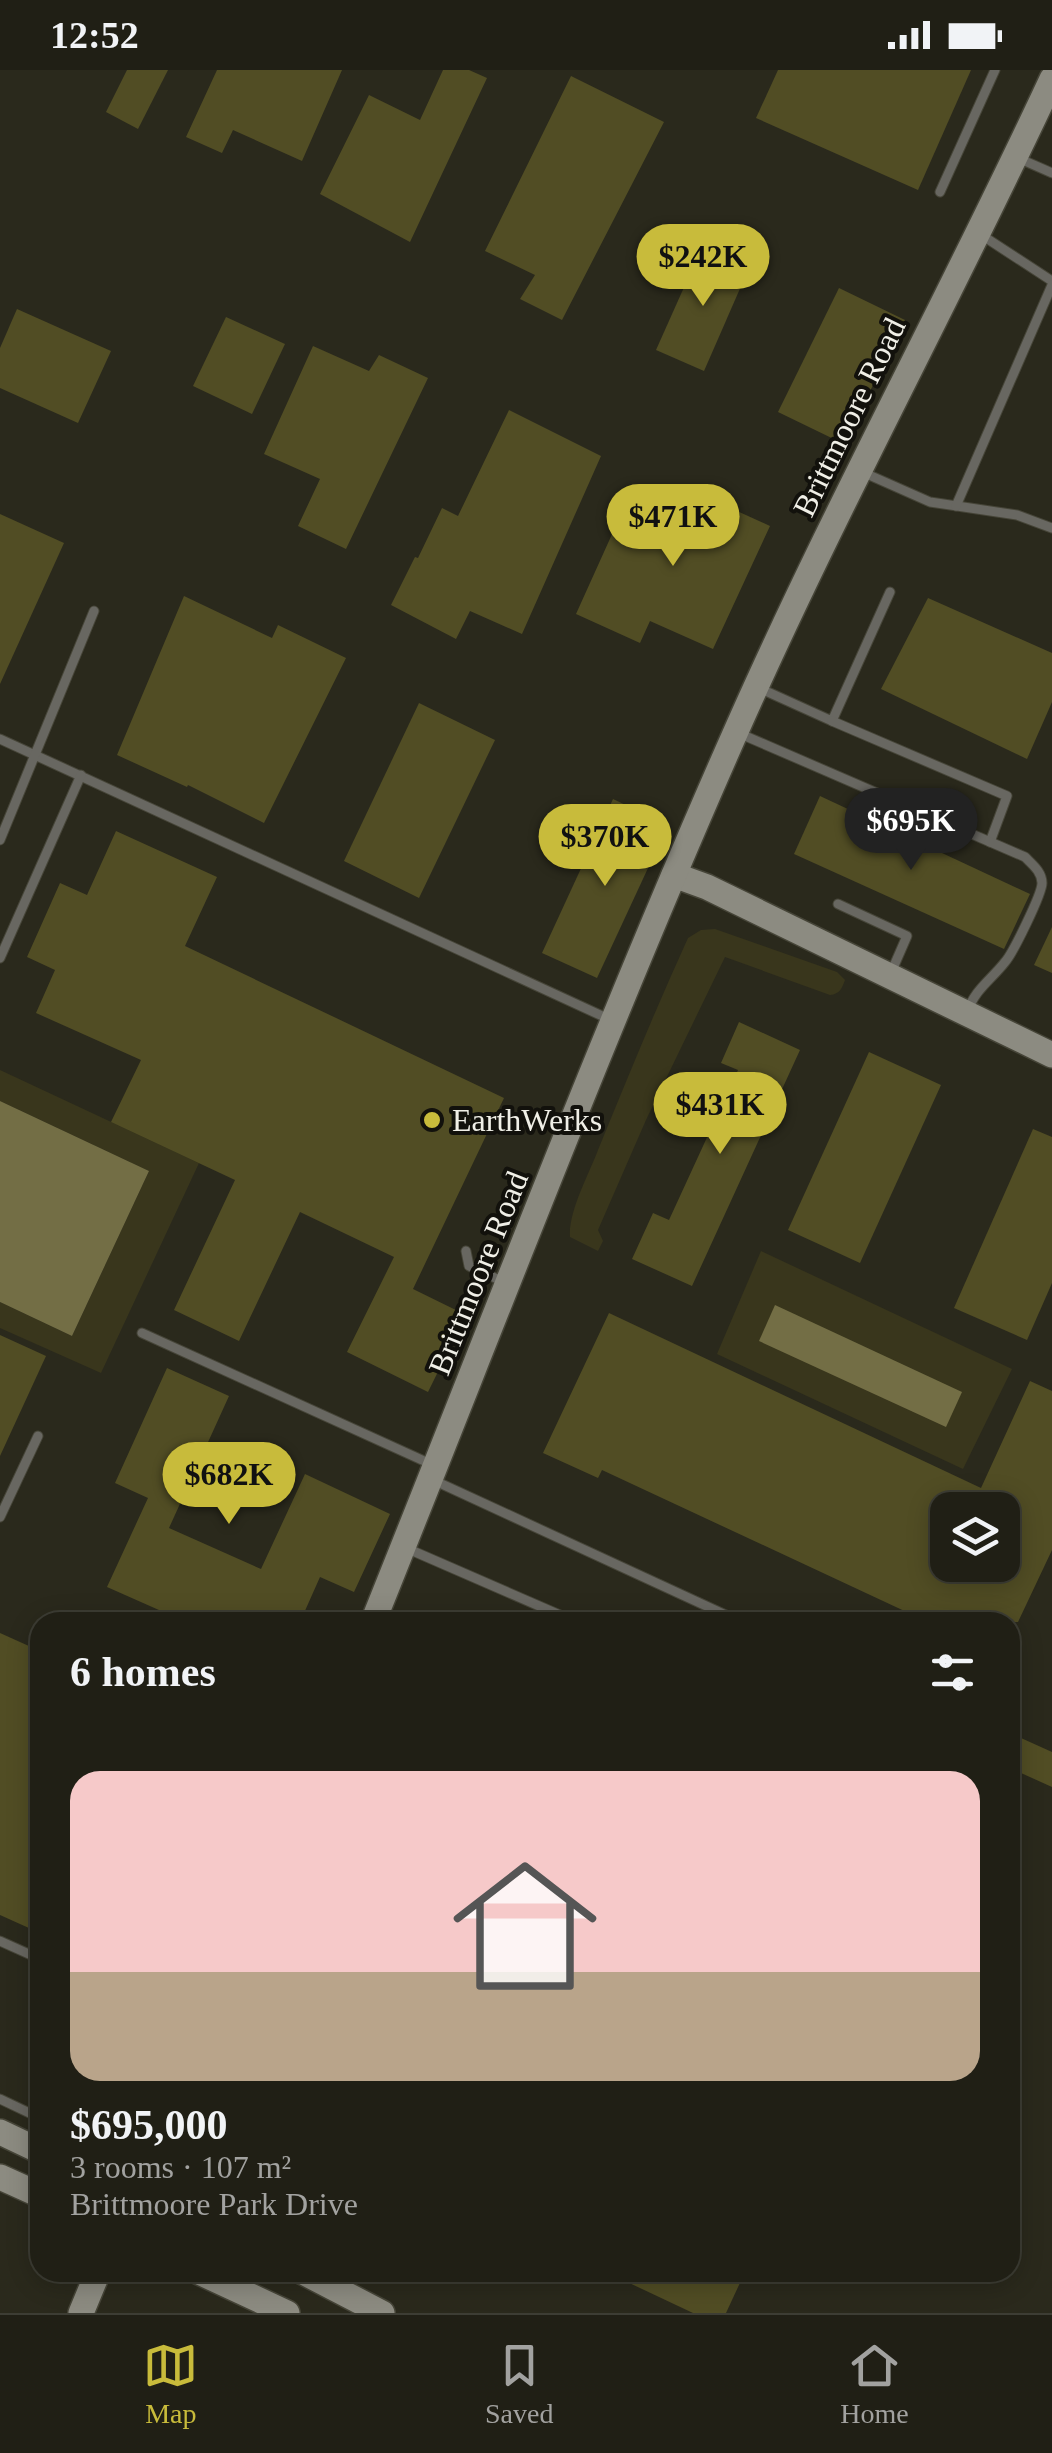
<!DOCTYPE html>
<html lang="en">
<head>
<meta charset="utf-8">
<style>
  body { margin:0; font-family:"Times New Roman",serif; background:#2d2c22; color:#f1f3f6; height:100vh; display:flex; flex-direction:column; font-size:38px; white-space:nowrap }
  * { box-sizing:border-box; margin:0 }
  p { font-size:32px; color:#a2a2a0 }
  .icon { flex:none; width:55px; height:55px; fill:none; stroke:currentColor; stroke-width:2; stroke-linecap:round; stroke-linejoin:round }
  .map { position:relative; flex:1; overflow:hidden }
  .sheet { position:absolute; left:30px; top:1542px; width:990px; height:670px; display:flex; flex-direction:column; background:#201f15; border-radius:30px; box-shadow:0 5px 25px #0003,0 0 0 2px #3d3d34 }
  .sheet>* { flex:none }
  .buttons { position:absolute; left:930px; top:1422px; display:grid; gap:20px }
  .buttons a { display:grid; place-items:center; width:90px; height:90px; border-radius:20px; background:#201f15; box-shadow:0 5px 25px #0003,0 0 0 2px #3d3d34; font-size:50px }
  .price { position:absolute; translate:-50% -85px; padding:0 22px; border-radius:35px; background:#c8bb3b; color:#111; font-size:32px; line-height:65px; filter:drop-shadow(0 2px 5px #0008) }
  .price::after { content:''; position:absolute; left:50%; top:60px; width:30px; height:22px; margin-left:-15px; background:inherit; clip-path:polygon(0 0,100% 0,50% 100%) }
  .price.current { background:#222; color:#fff }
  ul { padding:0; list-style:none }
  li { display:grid; align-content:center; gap:20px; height:530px; padding:0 40px }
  li span { display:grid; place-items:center; height:310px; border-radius:30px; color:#555 }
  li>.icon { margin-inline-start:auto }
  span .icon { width:180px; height:180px; fill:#fffc; stroke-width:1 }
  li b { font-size:42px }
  h2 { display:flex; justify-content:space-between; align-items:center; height:120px; padding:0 40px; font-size:42px }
  .status { display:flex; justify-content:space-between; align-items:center; height:70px; padding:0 50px; background:#201f15; direction:ltr }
  .status svg { height:28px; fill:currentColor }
  .dock { display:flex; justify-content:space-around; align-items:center; height:140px; border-top:2px solid #3d3d34; background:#201f15; font-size:28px; color:#a2a2a0 }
  .dock a { display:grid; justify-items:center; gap:5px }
  .dock .current { color:#c8bb3b }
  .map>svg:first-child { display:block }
</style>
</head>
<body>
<div class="status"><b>12:52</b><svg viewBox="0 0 49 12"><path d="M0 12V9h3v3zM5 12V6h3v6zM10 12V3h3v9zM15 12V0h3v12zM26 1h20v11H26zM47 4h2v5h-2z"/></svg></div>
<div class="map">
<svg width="1052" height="2243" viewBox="0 0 1052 2243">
  <rect width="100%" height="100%" fill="#2a291c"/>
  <g fill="#39361c">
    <path d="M715,859L837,902L845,910C842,918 840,924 830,925L725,887L646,1050L598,1160L603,1171L598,1181L570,1167C568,1142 589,1104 598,1080C627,1009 656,938 688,868L701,860Z"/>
    <polygon points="0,1000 199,1093 101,1303 0,1258 0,1232 72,1266 149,1101 0,1031"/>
    <polygon points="761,1181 1012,1299 963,1399 717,1284"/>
  </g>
  <g fill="#736e45">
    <polygon points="0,1031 149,1101 72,1266 0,1232"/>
    <polygon points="775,1235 962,1322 946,1357 759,1271"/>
  </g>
  <g fill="#514d24" fill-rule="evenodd">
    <polygon points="127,0 168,0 138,59 106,42"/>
    <polygon points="217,0 342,0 302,91 233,60 222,83 186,67"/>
    <polygon points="443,0 469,0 487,8 410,172 320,124 369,25 420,50"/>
    <polygon points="778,0 971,0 918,120 756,48"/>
    <polygon points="571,6 664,52 562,250 520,229 535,205 485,181"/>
    <polygon points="702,177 749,198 704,301 656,280"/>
    <polygon points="839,218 905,250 844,374 778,342"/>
    <polygon points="17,239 111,281 78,353 0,318 0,278"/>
    <polygon points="226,247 285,274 252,344 193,316"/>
    <polygon points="313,276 369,301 379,285 428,308 346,479 298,456 320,409 264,384"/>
    <polygon points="509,340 601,386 522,564 470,541 456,569 391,535 415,487 418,488 442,438 458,446"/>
    <polygon points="660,420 674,426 675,424 711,440 715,431 770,456 713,579 650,551 640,573 576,544 627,431 650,442"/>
    <polygon points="0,444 64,473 0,614"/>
    <polygon points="184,526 272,568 278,555 346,588 264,753 188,715 187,717 117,685"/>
    <polygon points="928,528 1052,583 1052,632 1027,689 881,619"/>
    <polygon points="419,633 495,670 419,828 344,791"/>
    <polygon points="820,726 1030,824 1004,879 794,784"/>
    <polygon points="613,729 668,755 597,908 542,883"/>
    <polygon points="116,761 217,807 185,876 504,1028 413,1219 466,1245 428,1322 347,1282 394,1187 300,1142 239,1271 174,1240 235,1110 111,1052 141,990 36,943 55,900 27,887 60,813 87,825"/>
    <polygon points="1052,857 1052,903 1034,895"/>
    <polygon points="739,952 800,980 692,1216 632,1189 653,1143 669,1150 738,1000 721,993"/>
    <polygon points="869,982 941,1015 860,1193 788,1160"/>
    <polygon points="1033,1059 1052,1067 1052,1213 1027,1270 954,1238"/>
    <path d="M609,1243L981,1418L1030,1311L1052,1321V1480L1018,1552H928L602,1400L598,1408L543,1383ZM948,1440H1002V1495H948Z"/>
    <polygon points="0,1265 46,1286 0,1386"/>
    <polygon points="167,1298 229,1326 169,1458 261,1499 305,1404 390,1444 354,1522 320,1507 300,1552 186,1552 107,1517 148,1428 115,1413"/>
    <polygon points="0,1563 40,1581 40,1863 0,1845"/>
    <polygon points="1010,1663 1052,1682 1052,1717 1010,1698"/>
    <polygon points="606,2202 745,2202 726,2243 693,2243"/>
  </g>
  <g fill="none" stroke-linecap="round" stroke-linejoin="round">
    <g stroke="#464538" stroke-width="11">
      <g id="lane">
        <polyline points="1018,88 1052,103"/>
        <polyline points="940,122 995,0"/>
        <polyline points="980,164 1052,211"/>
        <polyline points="860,401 930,432 1017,445 1052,458"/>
        <polyline points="956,436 1052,215"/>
        <polyline points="759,618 832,651 890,522"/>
        <polyline points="832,651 1007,726 990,772"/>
        <path d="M736,662L1025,787C1033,795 1042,802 1042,813C1042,824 1013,883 1005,892C991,910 974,920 967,943"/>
        <polyline points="0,669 611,950"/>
        <polyline points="0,770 94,541"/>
        <polyline points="838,834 907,866 890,905"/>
        <polyline points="0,888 81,705"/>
        <polyline points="466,1181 469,1196 506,1213"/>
        <polyline points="142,1263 433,1395"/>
        <polyline points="433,1410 741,1552"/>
        <polyline points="0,1447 38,1366"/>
        <polyline points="406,1478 576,1552"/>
        <polyline points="327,1552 329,1546"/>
        <polyline points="0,1871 40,1889"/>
        <polyline points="0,2029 40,2048"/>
      </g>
    </g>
    <g stroke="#464538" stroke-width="28">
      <g id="secondary">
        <polyline points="674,805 707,817 1052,985"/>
        <path d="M373,1552C494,1251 609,947 741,650C838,432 952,224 1052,9"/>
        <polyline points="0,2062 40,2081"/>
        <polyline points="0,2107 40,2125"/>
        <polyline points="199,2202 287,2243"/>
        <polyline points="303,2202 382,2243"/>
        <polyline points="81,2243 98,2202"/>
      </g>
    </g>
    <use href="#lane" stroke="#686761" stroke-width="9"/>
    <use href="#secondary" stroke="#8c8b81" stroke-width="25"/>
  </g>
  <circle fill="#c8bb3b" stroke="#12110c" stroke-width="4" cx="432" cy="1050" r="10"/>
  <g text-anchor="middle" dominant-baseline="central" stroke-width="8" stroke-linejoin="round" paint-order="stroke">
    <g font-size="32" fill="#f0efe7" stroke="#12110c">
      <text transform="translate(849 347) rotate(-64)">Brittmoore Road</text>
      <text transform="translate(478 1203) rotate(-68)">Brittmoore Road</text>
    </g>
    <g font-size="32" fill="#f0efe7" stroke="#12110c" text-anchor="start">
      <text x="452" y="1050">EarthWerks</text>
    </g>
  </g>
</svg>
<div class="buttons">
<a><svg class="icon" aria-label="layers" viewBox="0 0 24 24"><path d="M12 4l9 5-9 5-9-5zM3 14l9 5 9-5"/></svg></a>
</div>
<b class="price" style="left:703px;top:239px">$242K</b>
<b class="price" style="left:673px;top:499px">$471K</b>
<b class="price current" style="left:911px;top:803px">$695K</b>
<b class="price" style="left:605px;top:819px">$370K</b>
<b class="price" style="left:720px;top:1087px">$431K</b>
<b class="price" style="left:229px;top:1457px">$682K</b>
<section class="sheet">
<h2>6 homes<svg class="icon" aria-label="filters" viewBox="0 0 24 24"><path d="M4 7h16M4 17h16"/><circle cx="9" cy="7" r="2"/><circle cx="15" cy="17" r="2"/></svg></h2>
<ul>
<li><span style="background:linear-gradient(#f6c9c9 65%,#b9a48a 0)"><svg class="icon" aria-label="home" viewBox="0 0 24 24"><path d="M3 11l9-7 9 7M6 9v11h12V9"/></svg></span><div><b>$695,000</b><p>3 rooms · 107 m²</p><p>Brittmoore Park Drive</p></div></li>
</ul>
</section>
</div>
<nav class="dock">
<a class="current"><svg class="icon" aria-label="map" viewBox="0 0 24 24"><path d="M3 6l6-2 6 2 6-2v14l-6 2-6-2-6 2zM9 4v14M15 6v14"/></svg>Map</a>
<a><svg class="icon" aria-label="saved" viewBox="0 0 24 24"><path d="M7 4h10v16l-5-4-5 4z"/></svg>Saved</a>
<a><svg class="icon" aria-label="home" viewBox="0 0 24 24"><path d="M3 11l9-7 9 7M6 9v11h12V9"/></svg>Home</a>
</nav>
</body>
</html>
